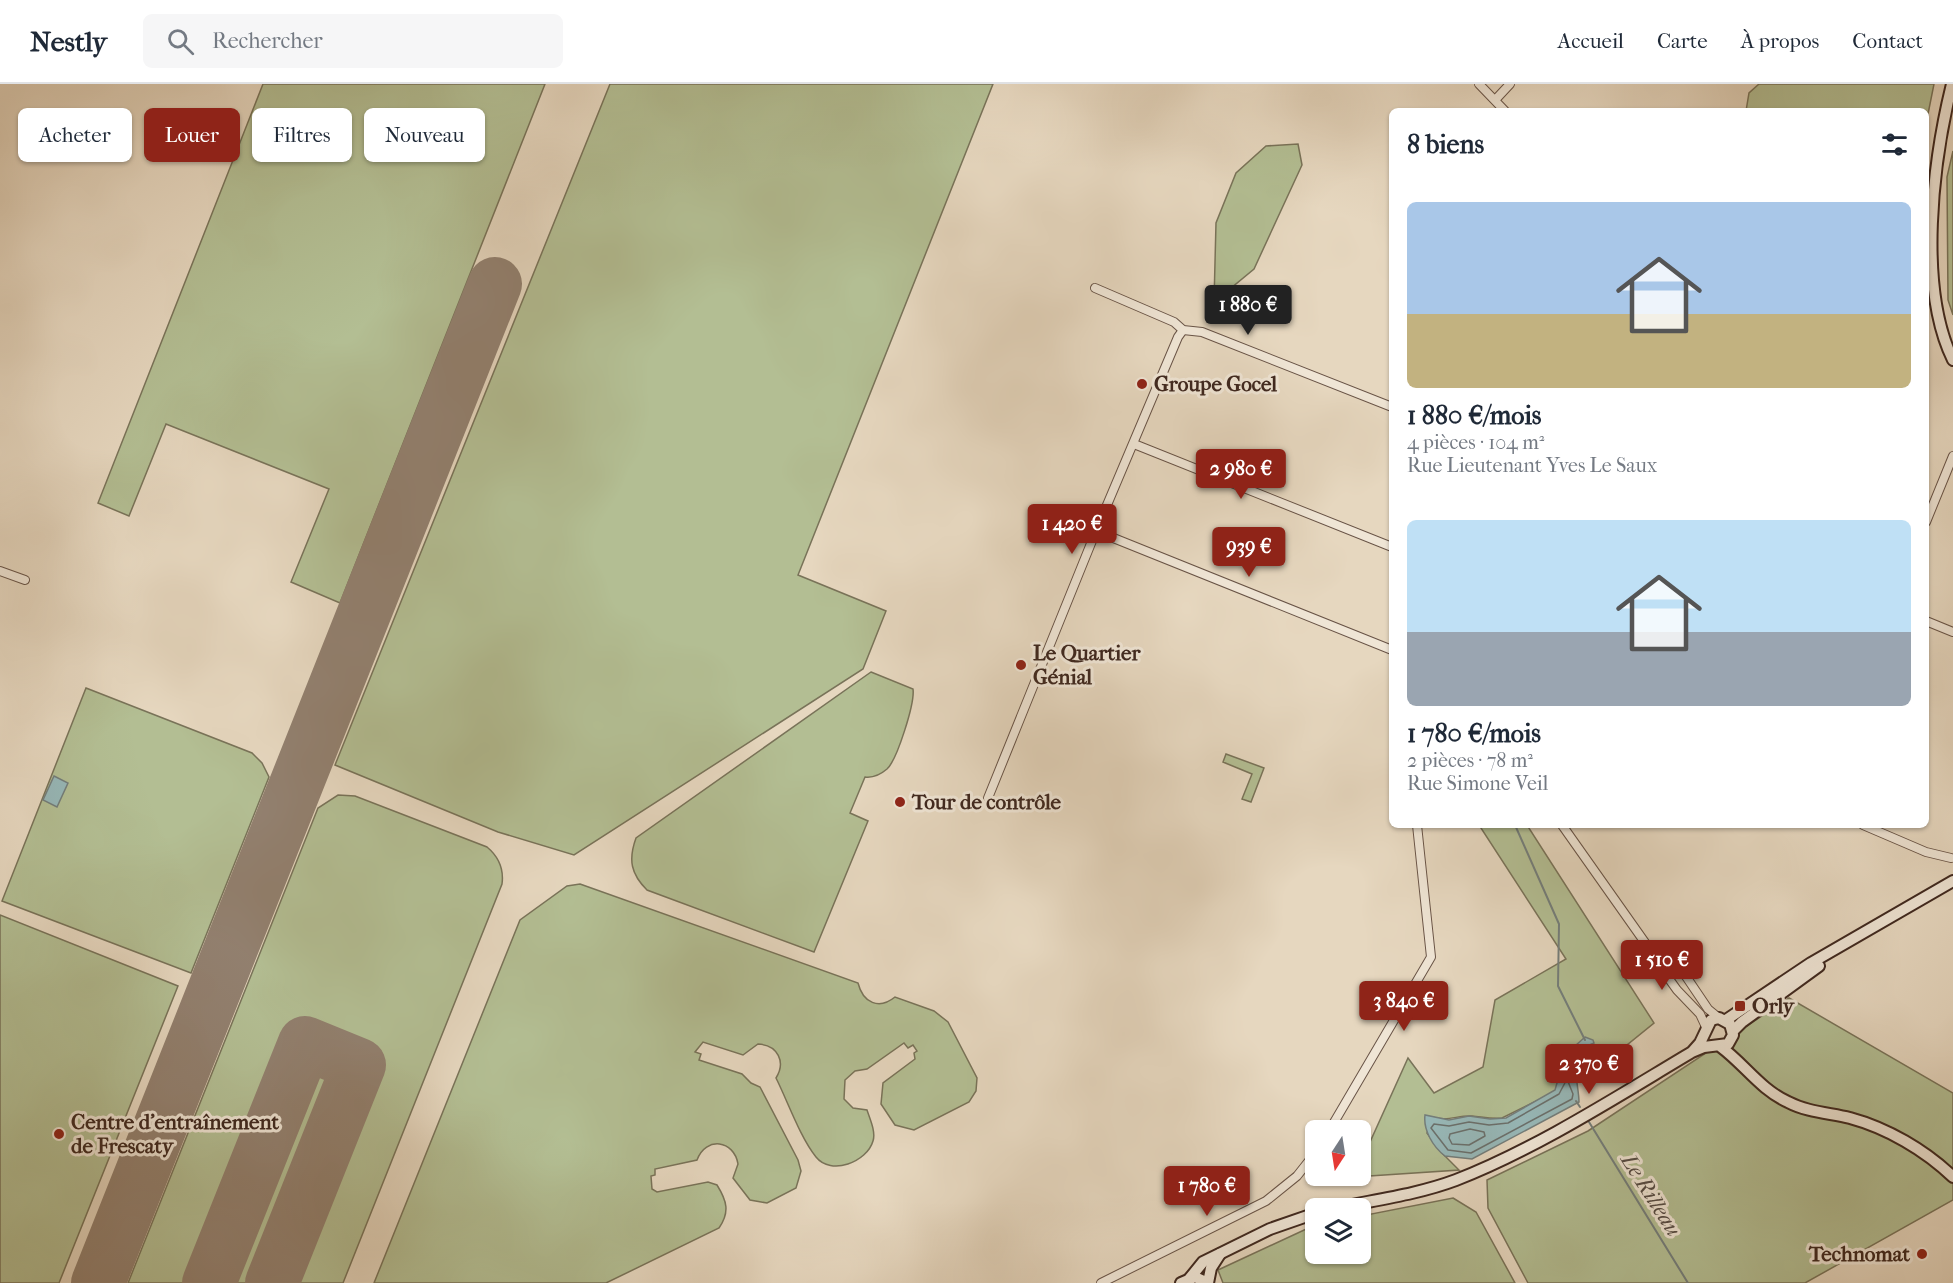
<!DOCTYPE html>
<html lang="fr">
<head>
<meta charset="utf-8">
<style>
  body { margin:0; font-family:"IM FELL French Canon",serif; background:#f6f6f7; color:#1f2937; height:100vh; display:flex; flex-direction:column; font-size:22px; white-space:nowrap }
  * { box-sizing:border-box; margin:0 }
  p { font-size:20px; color:#747a83 }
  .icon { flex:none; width:33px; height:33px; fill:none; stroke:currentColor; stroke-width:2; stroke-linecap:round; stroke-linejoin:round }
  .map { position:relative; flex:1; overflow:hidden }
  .panel { position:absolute; left:1389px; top:24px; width:540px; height:720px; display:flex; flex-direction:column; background:#fff; border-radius:9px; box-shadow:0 2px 4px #0004 }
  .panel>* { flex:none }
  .guide { position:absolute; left:18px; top:24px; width:570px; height:54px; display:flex; gap:12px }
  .needle { width:39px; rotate:192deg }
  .controls { position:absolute; left:1305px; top:1036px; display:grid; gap:12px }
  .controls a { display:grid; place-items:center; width:66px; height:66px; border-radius:9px; background:#fff; box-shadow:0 2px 4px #0004; font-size:30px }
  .price { position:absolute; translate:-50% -51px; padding:0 14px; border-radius:6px; background:#8f2418; color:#fff; font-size:20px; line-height:39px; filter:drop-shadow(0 2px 3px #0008) }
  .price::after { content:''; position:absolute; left:50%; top:36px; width:18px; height:14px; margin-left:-9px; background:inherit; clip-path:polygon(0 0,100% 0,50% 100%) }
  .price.selected { background:#222; color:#fff }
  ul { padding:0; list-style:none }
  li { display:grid; align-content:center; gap:12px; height:318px; padding:0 18px }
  li span { display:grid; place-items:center; height:186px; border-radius:9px; color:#555 }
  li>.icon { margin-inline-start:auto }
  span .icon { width:108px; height:108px; fill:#fffc; stroke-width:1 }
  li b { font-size:26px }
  h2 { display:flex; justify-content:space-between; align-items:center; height:72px; padding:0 18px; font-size:26px }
  .tag { padding:0 21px; border-radius:9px; background:#fff; box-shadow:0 2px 4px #0004; font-size:21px; line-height:54px }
  .tag.selected { background:#8f2418; color:#fff }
  header { display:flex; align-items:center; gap:36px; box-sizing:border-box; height:84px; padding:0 30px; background:#fff; border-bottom:2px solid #e0e1e3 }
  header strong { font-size:28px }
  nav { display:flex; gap:33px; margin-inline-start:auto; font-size:21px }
  .search { width:420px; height:54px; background:#f6f6f7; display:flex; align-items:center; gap:15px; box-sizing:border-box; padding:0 21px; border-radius:9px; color:#747a83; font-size:22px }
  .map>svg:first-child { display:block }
</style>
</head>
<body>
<header>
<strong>Nestly</strong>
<div class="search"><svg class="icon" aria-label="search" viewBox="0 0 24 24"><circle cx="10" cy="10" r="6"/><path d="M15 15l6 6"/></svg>Rechercher</div>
<nav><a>Accueil</a><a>Carte</a><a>À propos</a><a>Contact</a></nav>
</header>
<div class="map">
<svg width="1953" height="1199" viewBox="0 0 1953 1199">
  <rect width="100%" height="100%" fill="#e6d7bf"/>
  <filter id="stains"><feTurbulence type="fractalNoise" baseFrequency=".00333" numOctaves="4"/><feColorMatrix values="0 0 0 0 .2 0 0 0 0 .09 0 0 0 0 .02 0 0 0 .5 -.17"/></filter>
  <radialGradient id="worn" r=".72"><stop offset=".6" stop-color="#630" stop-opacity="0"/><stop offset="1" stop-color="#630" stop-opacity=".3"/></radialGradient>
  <g fill="#b3be93" stroke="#797359" stroke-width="1.5">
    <polygon points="263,0 545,0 340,519 291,498 329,405 166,340 129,432 98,419"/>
    <polygon points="610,0 993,0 798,491 886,527 863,585 574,771 498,748 335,681"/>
    <polygon points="1759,0 1934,0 1926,40 1926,27 1746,27 1749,9"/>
    <polygon points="1298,60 1302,81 1254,185 1214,218 1216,139 1236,89 1266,62"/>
    <polygon points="1953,67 1953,231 1948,216 1947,93"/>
    <path d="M871,588L913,605C915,619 897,676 887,685C880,691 873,694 865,693L850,729L868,737L814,868L647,806C631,790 628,776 636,754Z"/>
    <polygon points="86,604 252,669 262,679 269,693 191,889 2,817"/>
    <polygon points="1226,670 1264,684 1251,718 1242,715 1252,690 1223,678"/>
    <path d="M338,711L355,712L487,763C499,773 504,785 502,800L343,1199H128L318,724Z"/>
    <path d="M1479,741H1527L1654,939L1591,990L1502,1034C1491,1035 1483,1033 1472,1032C1458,1031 1447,1038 1432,1033L1427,1049L1441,1068L1459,1086L1354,1093L1360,1092L1361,1078L1408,974L1434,1009L1483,983L1495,916L1566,875Z"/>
    <path d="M580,800L858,899C863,919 879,926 895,913L934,927L948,938L977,994L976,1007L969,1018L914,1046L895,1041L881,1020L883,999L915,975L914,969L917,967L913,961L908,964L904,959L867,985L855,987L845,996L844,1015L853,1024L867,1026C870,1035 876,1048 873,1057C867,1078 831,1092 816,1073C800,1053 788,1018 776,994C786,978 778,961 758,960L743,971L703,958L695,968L701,970L699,976L742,990L751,999L760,1003L798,1076L801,1087L796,1104L767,1119L750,1116L733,1094L738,1080C734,1056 706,1052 697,1076L655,1085V1091L651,1092L652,1105L657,1108L708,1098L717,1101C727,1117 730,1128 719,1144L606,1199H374L520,836L567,802Z"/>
    <polygon points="0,831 178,902 59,1199 0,1199"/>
    <polygon points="1789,914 1953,1009 1953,1116 1805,1199 1528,1199 1488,1124 1487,1096 1588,1047"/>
    <polygon points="1453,1114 1476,1128 1515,1199 1223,1199 1218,1186 1315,1141 1316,1170 1360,1170 1361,1132"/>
  </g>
  <g fill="#97b8b8" stroke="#747e7b" stroke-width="1.5">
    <polygon points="54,692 68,699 57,723 43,716"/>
    <path d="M1585,953L1593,956L1594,959C1566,969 1579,999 1579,1018L1472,1075L1445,1072C1433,1063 1423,1046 1425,1031L1449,1036L1469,1032L1490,1035L1506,1034L1555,1006L1565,971Z"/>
  </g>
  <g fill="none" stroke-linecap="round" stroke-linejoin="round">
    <g stroke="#6b706c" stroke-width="1.5">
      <polygon points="1567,995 1573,1010 1572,1015 1471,1069 1448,1066 1431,1044 1434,1040 1449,1042 1469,1038 1489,1041 1508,1039 1559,1010"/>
      <polygon points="1470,1045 1484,1048 1485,1052 1469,1061 1452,1060 1449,1054 1450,1050"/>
    </g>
    <g stroke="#747e7b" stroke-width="2">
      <polyline points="1515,741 1559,840 1558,902 1585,956"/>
      <polyline points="1576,1017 1580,1023"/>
      <polyline points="1589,1038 1688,1199"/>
    </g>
    <g stroke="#92806f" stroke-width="54">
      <polyline points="98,1199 495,200"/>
      <polyline points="209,1199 305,959 359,981 272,1199"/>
    </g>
    <g stroke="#695447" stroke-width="10">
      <g id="street">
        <polyline points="1479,0 1505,27"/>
        <polyline points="1496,15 1510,0"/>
        <polyline points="1095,204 1174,238 1183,246 1202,248 1392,323"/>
        <polyline points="1134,360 1392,463"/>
        <polyline points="1926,438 1953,372"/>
        <polyline points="1096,447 1392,566"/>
        <polyline points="0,487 25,496"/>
        <polyline points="1926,537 1953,548"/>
        <polyline points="988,714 1096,447 1178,253 1183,246"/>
        <polyline points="1562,741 1646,860 1649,867 1677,906 1700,930 1706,943"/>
        <polyline points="1863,741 1926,768 1951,774"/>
        <polyline points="1646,860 1681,885 1708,925 1719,934"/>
        <polyline points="1329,1047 1431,873 1417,741"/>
        <polyline points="1101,1199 1266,1117 1297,1092 1316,1068"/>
      </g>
    </g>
    <g stroke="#3f281f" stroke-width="14">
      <g id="secondary">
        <path d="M1952,0C1933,77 1917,203 1953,276"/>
        <polyline points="1726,936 1811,879 1953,797"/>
        <polyline points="1733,947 1742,938 1819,882"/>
        <path d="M1721,963C1744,980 1761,1006 1788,1018C1807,1028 1829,1029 1850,1034C1887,1044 1925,1066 1953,1093"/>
        <path d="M1332,1125C1373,1116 1416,1111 1456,1096C1536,1065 1618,1012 1692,968L1704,963L1728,960L1733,951L1730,940L1719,934L1711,936L1700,959L1692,968"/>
        <polyline points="1190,1194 1203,1178 1270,1145 1316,1129"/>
        <polyline points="1181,1199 1195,1193 1208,1199 1211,1184 1220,1170"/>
      </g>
    </g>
    <use href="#street" stroke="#efe5d5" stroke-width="8"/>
    <use href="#secondary" stroke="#efe5d5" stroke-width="10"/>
  </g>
  <g fill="#8f2418" stroke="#efe5d5" stroke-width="2">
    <circle cx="1142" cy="300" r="6"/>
    <circle cx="1021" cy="581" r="6"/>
    <circle cx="900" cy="718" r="6"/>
    <rect x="1734" y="916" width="12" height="12" rx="3"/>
    <circle cx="59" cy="1050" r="6"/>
    <circle cx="1922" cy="1170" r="6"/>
  </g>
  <g text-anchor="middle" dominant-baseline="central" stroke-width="6" stroke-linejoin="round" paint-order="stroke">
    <g font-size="21" font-weight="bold" fill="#3f281f" stroke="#efe5d5" text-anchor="start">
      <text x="1154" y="300">Groupe Gocel</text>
      <text x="1033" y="569">Le Quartier<tspan x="1033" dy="24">Génial</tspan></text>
      <text x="912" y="718">Tour de contrôle</text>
      <text x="1752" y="922">Orly</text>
      <text x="71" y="1038">Centre d'entraînement<tspan x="71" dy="24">de Frescaty</tspan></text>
      <text x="1910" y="1170" text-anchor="end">Technomat</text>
    </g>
    <g font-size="22" font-style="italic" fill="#554c45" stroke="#efe5d5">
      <text transform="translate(1651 1111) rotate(58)">Le Rilleau</text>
    </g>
  </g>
  <rect width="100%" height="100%" filter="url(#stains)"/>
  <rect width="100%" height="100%" fill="url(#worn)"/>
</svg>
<div class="controls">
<a><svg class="needle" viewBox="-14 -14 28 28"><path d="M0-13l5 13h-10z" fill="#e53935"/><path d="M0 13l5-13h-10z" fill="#747a83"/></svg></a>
<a><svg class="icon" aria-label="layers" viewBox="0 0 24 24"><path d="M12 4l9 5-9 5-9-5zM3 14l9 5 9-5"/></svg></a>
</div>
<b class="price selected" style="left:1248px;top:252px">1 880 €</b>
<b class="price" style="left:1241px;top:416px">2 980 €</b>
<b class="price" style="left:1072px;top:471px">1 420 €</b>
<b class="price" style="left:1249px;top:494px">939 €</b>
<b class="price" style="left:1662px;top:907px">1 510 €</b>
<b class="price" style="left:1404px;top:948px">3 840 €</b>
<b class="price" style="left:1589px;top:1011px">2 370 €</b>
<b class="price" style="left:1207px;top:1133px">1 780 €</b>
<div class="guide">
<a class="tag">Acheter</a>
<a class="tag selected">Louer</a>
<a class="tag">Filtres</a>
<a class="tag">Nouveau</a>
</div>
<section class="panel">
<h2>8 biens<svg class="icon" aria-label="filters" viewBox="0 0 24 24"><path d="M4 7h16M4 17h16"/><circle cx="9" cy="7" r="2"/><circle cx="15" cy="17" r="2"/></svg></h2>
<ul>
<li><span style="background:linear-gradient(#a9c7e8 60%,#c2b280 0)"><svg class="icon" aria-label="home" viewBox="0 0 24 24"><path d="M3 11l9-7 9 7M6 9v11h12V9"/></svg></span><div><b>1 880 €/mois</b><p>4 pièces · 104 m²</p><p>Rue Lieutenant Yves Le Saux</p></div></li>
<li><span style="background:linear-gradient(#bfe0f5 60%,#9aa5b1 0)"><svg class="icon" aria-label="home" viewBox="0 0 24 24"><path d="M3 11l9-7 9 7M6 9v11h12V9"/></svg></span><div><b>1 780 €/mois</b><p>2 pièces · 78 m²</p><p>Rue Simone Veil</p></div></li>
</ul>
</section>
</div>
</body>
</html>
